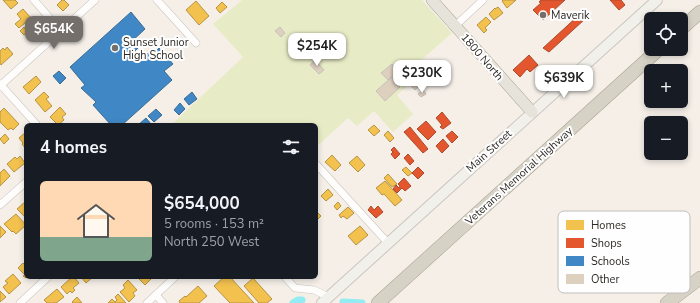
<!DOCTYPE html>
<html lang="en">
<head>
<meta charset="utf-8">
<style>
  body { margin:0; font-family:"Nunito Sans",sans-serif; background:#20242c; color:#f1f3f6; height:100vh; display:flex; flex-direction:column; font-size:15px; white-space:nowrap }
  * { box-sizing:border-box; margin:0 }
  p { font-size:13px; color:#9ea1a6 }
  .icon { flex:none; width:22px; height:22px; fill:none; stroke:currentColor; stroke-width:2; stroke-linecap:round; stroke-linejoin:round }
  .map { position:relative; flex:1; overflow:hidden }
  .details { position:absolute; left:24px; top:123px; width:294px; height:156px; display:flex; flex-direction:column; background:#171b24; border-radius:6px; box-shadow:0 2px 6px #0003 }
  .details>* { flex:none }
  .controls { position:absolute; left:644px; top:12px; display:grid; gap:8px }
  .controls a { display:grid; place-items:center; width:44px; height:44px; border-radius:6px; background:#171b24; box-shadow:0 2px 6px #0003; font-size:20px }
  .price { position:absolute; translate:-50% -34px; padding:0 9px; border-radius:8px; background:#fff; color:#222; font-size:13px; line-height:26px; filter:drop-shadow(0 1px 2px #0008) }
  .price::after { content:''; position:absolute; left:50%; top:24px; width:12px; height:9px; margin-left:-6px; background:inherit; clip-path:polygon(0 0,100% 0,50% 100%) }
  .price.current { background:#746f6a; color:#fff }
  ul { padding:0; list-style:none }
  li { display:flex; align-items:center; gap:12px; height:100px; padding:0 16px }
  li span { display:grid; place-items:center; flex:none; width:112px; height:80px; border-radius:6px; color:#555 }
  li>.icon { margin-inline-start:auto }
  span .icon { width:48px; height:48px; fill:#fffc; stroke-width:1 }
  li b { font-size:17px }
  h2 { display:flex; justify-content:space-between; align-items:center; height:48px; padding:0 16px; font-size:17px }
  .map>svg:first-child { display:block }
</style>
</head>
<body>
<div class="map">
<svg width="700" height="303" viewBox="0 0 700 303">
  <rect width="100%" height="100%" fill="#f5efe8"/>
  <polygon fill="#e8ecc6" points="242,0 422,0 452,33 402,77 408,85 397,95 413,114 393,132 374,111 357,126 348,118 316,147 316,125 171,125 243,57 213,24"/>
  <g fill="#f2c14e" stroke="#b79442">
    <polygon points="3,0 15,0 18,3 11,9"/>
    <polygon points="62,0 64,0 69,5 63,11 57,5"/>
    <polygon points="503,0 516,0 507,8 502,1"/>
    <polygon points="196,1 209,16 199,25 186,10"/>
    <polygon points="222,2 227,7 220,13 216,8"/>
    <polygon points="498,7 503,13 494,20 489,14 495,8 495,9"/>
    <polygon points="23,9 31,18 19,28 15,24 21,19 17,14"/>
    <polygon points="486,17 491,22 485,28 487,30 484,33 477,25"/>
    <polygon points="35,23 42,31 36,36 29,29"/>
    <polygon points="24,27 28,32 24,35 20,31"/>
    <polygon points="7,47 13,54 1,65 0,63 0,51 3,48 5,50"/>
    <polygon points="36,76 41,82 29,94 23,87"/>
    <polygon points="44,92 49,97 46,99 52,106 45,112 35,100"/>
    <polygon points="60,107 66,114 62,117 64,120 58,125 50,117"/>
    <polygon points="4,108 19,124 13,130 11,128 8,130 0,122 0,112"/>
    <polygon points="374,125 380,131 374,136 368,130"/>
    <polygon points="388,131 394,138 390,142 384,135"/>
    <polygon points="26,132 26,149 22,144 23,143 19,138"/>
    <polygon points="5,134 9,139 4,144 0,139"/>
    <polygon points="332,155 341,165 335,171 325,162"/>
    <polygon points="20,156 25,163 14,172 7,164 15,157 17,159"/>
    <polygon points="357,156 365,165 358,172 349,163"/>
    <polygon points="406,167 412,173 408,176 402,170"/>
    <polygon points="4,169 10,176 0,186 0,173"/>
    <polygon points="388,174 397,184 392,187 384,178"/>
    <polygon points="385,181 402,200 395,206 384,194 382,195 376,188"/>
    <polygon points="328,189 333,195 326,201 321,196"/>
    <polygon points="26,201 26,215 24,216 17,209"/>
    <polygon points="338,202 341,206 337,210 334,206"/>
    <polygon points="348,207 354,213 347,219 343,216 341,218 339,215"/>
    <polygon points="316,211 321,216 316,221"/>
    <polygon points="16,214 26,225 16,234 13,231 12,232 4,224"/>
    <polygon points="0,226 6,232 0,238"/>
    <polygon points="360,226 368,235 356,245 348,236"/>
    <polygon points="23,263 26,266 26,277 27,277 26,278 23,276 25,275 18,268"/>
    <polygon points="13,274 21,283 9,294 3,287 8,283 5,281"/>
    <polygon points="72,277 74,277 79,283 73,288 75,290 72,293 70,291 67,294 61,287"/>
    <polygon points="81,277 93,277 86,283"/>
    <polygon points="140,277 153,277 145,285 138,278"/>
    <polygon points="224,277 230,277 254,303 230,303 214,286"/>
    <polygon points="253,278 272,299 267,303 259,303 244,286"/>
    <polygon points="128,280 137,290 133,293 135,296 129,302 120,292 125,288 123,285"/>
    <polygon points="198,286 207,296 199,303 180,303 179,301 185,296 186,297"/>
    <polygon points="57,289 64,297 56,303 47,303 44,300"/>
    <polygon points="0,291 6,297 0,302"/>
    <polygon points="118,294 126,303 108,303 112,299 115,302 117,300 115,297"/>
    <polygon points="77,297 82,303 73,303 72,302"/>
  </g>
  <g fill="#e4572e" stroke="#ad4a2c">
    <polygon points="541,0 565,0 543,20 533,10 541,3 539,2"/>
    <polygon points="610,0 621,0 625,5 619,10"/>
    <polygon points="579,15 585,19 549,52 543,48"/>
    <polygon points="529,55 538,65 530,72 527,69 520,77 513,70"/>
    <polygon points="442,112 451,123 443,129 440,127 442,125 436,118"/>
    <polygon points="426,121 436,132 428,140 417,129"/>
    <polygon points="410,127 428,149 423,153 404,132"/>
    <polygon points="452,131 458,137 452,143 446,136"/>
    <polygon points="443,139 449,146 442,153 436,146"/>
    <polygon points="394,147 400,154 395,159 391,154 393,152 391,150"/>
    <polygon points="408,154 414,161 410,165 404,158"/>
    <polygon points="418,167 424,173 418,179 412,173"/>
    <polygon points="404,178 411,186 405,191 402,188 397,193 393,189 396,185 399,188 400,186 398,184"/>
    <polygon points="371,206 374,210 378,206 383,212 376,218 368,210"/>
  </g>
  <g fill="#3f88c5" stroke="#3a6c95">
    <polygon points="131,12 145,29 130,43 132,46 136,44 139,47 135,51 138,55 141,52 145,56 148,53 151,56 159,48 173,64 164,71 172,80 122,125 111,125 93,105 96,102 81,88 85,85 70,67"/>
    <polygon points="59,71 66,78 60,84 53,76"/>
    <polygon points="192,92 197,99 189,105 184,99"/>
    <polygon points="180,103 185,109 179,115 174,110"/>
    <polygon points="156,109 162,115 154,122 148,116"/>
    <polygon points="146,118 151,124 150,125 138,125"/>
  </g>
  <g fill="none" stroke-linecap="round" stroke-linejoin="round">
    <g stroke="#92ecf2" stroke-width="7">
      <polyline points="343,302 362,303"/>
      <polyline points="293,303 298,300 302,300"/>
    </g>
  </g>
  <g fill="#ded0bf" stroke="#c6c1bc">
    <polygon points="280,27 285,33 281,37 275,31"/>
    <polygon points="315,60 324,70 319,74 310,65"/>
    <polygon points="392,64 398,71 388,80 381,73"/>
    <polygon points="392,77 400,87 385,101 376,91"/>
    <polygon points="416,81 420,85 415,90 411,86"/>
    <polygon points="423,90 426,94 421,97 418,94"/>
  </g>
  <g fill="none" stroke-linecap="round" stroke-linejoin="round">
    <g stroke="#cac6c0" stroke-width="8">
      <g id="street">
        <polyline points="34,0 61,31"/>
        <polyline points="157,0 196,43"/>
        <polyline points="455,26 483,0"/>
        <polyline points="0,84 37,125"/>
        <polyline points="0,86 95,0"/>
        <polyline points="316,164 388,243"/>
        <polyline points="0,205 26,182"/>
        <polyline points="285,277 295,288 314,290 329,297"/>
        <polyline points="156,295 163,303"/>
        <polyline points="20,303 48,277"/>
        <polyline points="147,303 175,277"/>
      </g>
    </g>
    <g stroke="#cac6c0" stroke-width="12">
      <polyline id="secondary" points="322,303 657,0"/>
    </g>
    <g stroke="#a9a393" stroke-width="12">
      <polyline id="primary" points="432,0 532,112"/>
    </g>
    <g stroke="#a9a393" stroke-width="14">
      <g id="highway">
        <polyline points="681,29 700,12"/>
        <polyline points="378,303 659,49"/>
        <polyline points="667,303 700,278"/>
      </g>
    </g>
    <use href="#street" stroke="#fefdfc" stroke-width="7"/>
    <use href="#secondary" stroke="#f2f0eb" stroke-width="10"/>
    <use href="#primary" stroke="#e6e3db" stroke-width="11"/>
    <use href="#highway" stroke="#d6d2c6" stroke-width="13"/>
  </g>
  <g fill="#746f6a" stroke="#fefefe" stroke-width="1.5">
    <circle cx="543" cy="15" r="4"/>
    <circle cx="115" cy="48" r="4"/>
  </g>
  <g text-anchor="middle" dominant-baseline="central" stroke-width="4" stroke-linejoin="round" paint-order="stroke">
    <g font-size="11" fill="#2e2a26" stroke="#fefefe" text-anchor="start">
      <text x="551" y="15">Maverik</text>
      <text x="123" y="42">Sunset Junior<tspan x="123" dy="13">High School</tspan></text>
    </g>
    <g font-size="11" fill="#2e2a26" stroke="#fefefe">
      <text transform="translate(482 57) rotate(49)">1800 North</text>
      <text transform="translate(489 151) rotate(-42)">Main Street</text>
      <text transform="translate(519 176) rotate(-42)">Veterans Memorial Highway</text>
    </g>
  </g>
  <rect x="558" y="211" width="132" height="82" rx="6" fill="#fefefe" stroke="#c0bebd" stroke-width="1"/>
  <rect x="566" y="220" width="18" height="10" fill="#f2c14e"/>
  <rect x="566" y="238" width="18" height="10" fill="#e4572e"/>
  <rect x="566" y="256" width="18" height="10" fill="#3f88c5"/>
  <rect x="566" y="274" width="18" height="10" fill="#ded0bf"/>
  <g font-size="11" fill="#2e2a26">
    <text x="591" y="229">Homes</text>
    <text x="591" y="247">Shops</text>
    <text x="591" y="265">Schools</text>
    <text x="591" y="283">Other</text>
  </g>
</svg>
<div class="controls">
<a><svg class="icon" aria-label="locate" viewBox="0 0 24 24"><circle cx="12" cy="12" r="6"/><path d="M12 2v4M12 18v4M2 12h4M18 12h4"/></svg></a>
<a>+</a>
<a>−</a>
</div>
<b class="price current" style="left:54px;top:50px">$654K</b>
<b class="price" style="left:317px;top:67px">$254K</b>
<b class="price" style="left:422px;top:94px">$230K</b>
<b class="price" style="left:564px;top:99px">$639K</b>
<section class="details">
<h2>4 homes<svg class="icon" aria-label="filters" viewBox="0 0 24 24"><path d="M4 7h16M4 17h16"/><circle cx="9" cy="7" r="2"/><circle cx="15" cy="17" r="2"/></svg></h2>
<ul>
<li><span style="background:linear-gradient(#ffd9b3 70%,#7fa58c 0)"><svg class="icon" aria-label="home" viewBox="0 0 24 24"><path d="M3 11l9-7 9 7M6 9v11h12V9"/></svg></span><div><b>$654,000</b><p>5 rooms · 153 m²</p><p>North 250 West</p></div></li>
</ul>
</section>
</div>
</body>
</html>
